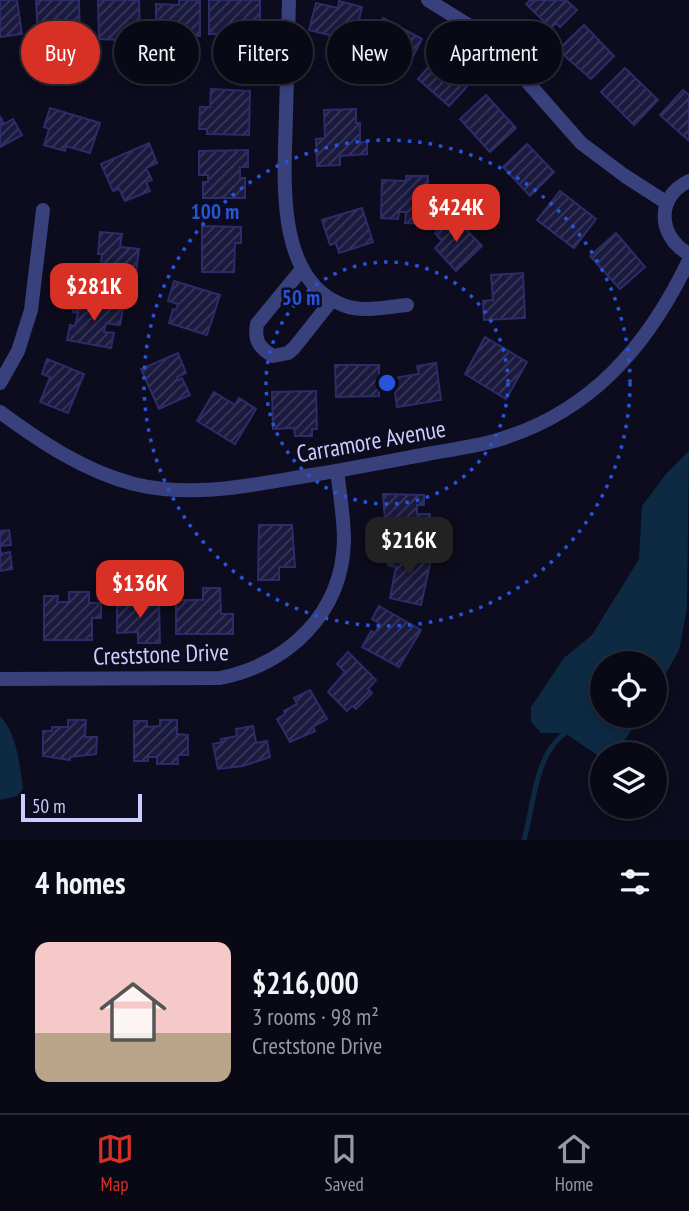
<!DOCTYPE html>
<html lang="en">
<head>
<meta charset="utf-8">
<style>
  body { margin:0; font-family:"PT Sans Narrow",sans-serif; background:#171723; color:#f1f3f6; height:100vh; display:flex; flex-direction:column; font-size:26px; white-space:nowrap }
  * { box-sizing:border-box; margin:0 }
  p { font-size:23px; color:#999aa1 }
  .icon { flex:none; width:38px; height:38px; fill:none; stroke:currentColor; stroke-width:2; stroke-linecap:round; stroke-linejoin:round }
  .map { position:relative; height:840px; overflow:hidden }
  .side { display:flex; flex-direction:column; background:#090916; flex:1 }
  .side>* { flex:none }
  .banner { position:absolute; left:21px; top:21px; width:648px; height:63px; display:flex; gap:14px }
  .buttons { position:absolute; left:590px; top:651px; display:grid; gap:14px }
  .buttons a { display:grid; place-items:center; width:77px; height:77px; border-radius:50%; background:#090916; box-shadow:0 4px 10px #0003,0 0 0 2px #292a35; font-size:35px }
  .scale { position:absolute; left:21px; bottom:18px; width:121px; box-sizing:border-box; padding-left:7px; border:4px solid #cacdfe; border-top:0; font-size:19px; line-height:24px; white-space:nowrap; color:#cacdfe; -webkit-text-stroke:5px #0c0c1e; paint-order:stroke }
  .price { position:absolute; translate:-50% -60px; padding:0 16px; border-radius:14px; background:#d93025; color:#fff; font-size:23px; line-height:46px; filter:drop-shadow(0 2px 4px #0008) }
  .price::after { content:''; position:absolute; left:50%; top:42px; width:21px; height:16px; margin-left:-10px; background:inherit; clip-path:polygon(0 0,100% 0,50% 100%) }
  .price.current { background:#222; color:#fff }
  ul { padding:0; list-style:none }
  li { display:flex; align-items:center; gap:21px; height:175px; padding:0 35px }
  li+li { border-top:2px solid #292a35 }
  li span { display:grid; place-items:center; flex:none; width:196px; height:140px; border-radius:14px; color:#555 }
  li>.icon { margin-inline-start:auto }
  span .icon { width:84px; height:84px; fill:#fffc; stroke-width:1 }
  li b { font-size:30px }
  h2 { display:flex; justify-content:space-between; align-items:center; height:84px; padding:0 35px; font-size:30px }
  .tag { padding:0 24px; border-radius:32px; background:#090916; box-shadow:0 4px 10px #0003,0 0 0 2px #292a35; font-size:24px; line-height:63px }
  .tag.current { background:#d93025; color:#fff }
  .dock { display:flex; justify-content:space-around; align-items:center; height:98px; border-top:2px solid #292a35; background:#090916; font-size:19px; color:#999aa1 }
  .dock a { display:grid; justify-items:center; gap:4px }
  .dock .current { color:#d93025 }
  .map>svg:first-child { display:block }
</style>
</head>
<body>
<div class="map">
<svg width="689" height="840" viewBox="0 0 689 840">
  <defs>
    <pattern id="building-hatch" width="6" height="6" patternUnits="userSpaceOnUse" patternTransform="scale(1.75)"><rect width="6" height="6" fill="#1a193e"/><path d="M-1 1l2-2M0 6l6-6M5 7l2-2" fill="none" stroke="#3a395b"/></pattern>
  </defs>
  <rect width="100%" height="100%" fill="#0c0c1e"/>
  <g fill="#0d2a42">
    <polygon points="689,451 687,609 679,650 655,693 654,663 602,663 602,716 640,716 620,748 602,754 600,757 565,733 541,733 531,722 531,707 564,658 592,635 639,559 642,506 666,474"/>
    <path d="M0,716C17,734 20,765 23,789L17,796L0,800Z"/>
  </g>
  <g fill="none" stroke-linecap="round" stroke-linejoin="round">
    <path stroke="#0d2a42" stroke-width="5" d="M524,840C534,806 534,756 565,733"/>
  </g>
  <g fill="url(#building-hatch)" stroke="#2d2b6a" stroke-width="2">
    <polygon points="0,0 17,0 22,34 0,37"/>
    <polygon points="36,0 79,0 80,40 38,39"/>
    <polygon points="98,0 139,0 140,41 99,39"/>
    <polygon points="179,0 200,0 200,36 156,36 156,4 179,5"/>
    <polygon points="209,0 260,0 260,44 232,44 232,34 209,34"/>
    <polygon points="530,0 566,0 577,10 560,27 556,23 551,28 526,4"/>
    <polygon points="339,1 362,7 354,41 309,30 316,3 338,8"/>
    <polygon points="383,18 422,39 406,70 367,50"/>
    <polygon points="584,25 614,56 591,79 558,50"/>
    <polygon points="441,53 472,81 449,106 418,79"/>
    <polygon points="625,68 658,100 634,125 601,92"/>
    <polygon points="211,89 250,91 249,135 207,134 207,129 199,129 200,107 210,107"/>
    <polygon points="683,90 689,95 689,141 660,115"/>
    <polygon points="486,95 516,128 490,152 460,119"/>
    <polygon points="50,108 100,123 90,153 66,146 65,151 44,145 49,129 44,127"/>
    <polygon points="356,109 356,123 360,123 360,142 367,142 367,154 340,156 340,165 317,166 316,139 325,138 324,110"/>
    <polygon points="0,116 4,124 13,119 22,135 0,147"/>
    <polygon points="149,143 157,163 146,168 152,180 146,182 150,191 125,201 119,189 113,191 101,164"/>
    <polygon points="527,144 554,172 530,196 503,167"/>
    <polygon points="248,150 248,167 240,167 240,178 245,178 245,198 203,198 203,182 208,182 208,175 199,175 199,151"/>
    <polygon points="406,176 428,176 427,224 405,223 406,212 399,212 398,219 381,218 382,180 406,181"/>
    <polygon points="560,191 596,219 574,248 537,220"/>
    <polygon points="362,208 373,242 339,253 336,243 330,245 322,220"/>
    <polygon points="453,216 482,246 456,271 435,248 442,241 435,233"/>
    <polygon points="202,226 241,227 241,243 235,243 234,272 202,272"/>
    <polygon points="100,232 122,234 120,247 139,249 134,288 128,288 128,291 103,288 105,273 100,272 102,254 98,254"/>
    <polygon points="616,233 645,267 620,289 590,256"/>
    <polygon points="523,273 525,318 484,320 483,301 493,300 491,275"/>
    <polygon points="174,281 220,295 207,335 169,323 173,309 176,310 178,304 168,301"/>
    <polygon points="75,299 123,308 120,325 106,323 104,332 114,333 111,348 67,340 70,325 75,326 78,313 73,312"/>
    <polygon points="485,337 527,362 506,399 465,374"/>
    <polygon points="178,353 186,373 177,377 178,380 182,378 190,395 159,409 141,369"/>
    <polygon points="47,359 84,374 68,413 40,402 50,377 42,374"/>
    <polygon points="436,363 441,400 397,407 393,378 419,374 417,366"/>
    <polygon points="335,365 379,365 379,396 336,397"/>
    <polygon points="316,391 317,429 312,429 312,436 295,436 294,428 273,429 272,392"/>
    <polygon points="214,392 235,405 239,398 256,409 235,444 197,421"/>
    <polygon points="383,494 424,495 424,505 417,505 417,514 430,514 430,538 381,538 382,520 385,520"/>
    <polygon points="259,525 292,525 295,567 279,567 279,580 258,580"/>
    <polygon points="9,530 11,545 0,546 1,554 10,552 12,569 0,571 0,531"/>
    <polygon points="391,550 431,559 421,605 390,598 396,567 388,565"/>
    <polygon points="203,588 220,588 221,614 233,614 233,634 176,634 176,600 203,600"/>
    <polygon points="69,592 89,592 89,603 101,603 101,618 92,618 92,640 44,640 44,596 58,596 57,602 69,602"/>
    <polygon points="146,598 146,602 159,601 160,643 138,643 138,632 117,633 117,605 128,605 127,599"/>
    <polygon points="379,606 421,630 399,667 362,647 371,631 375,633 380,624 372,619"/>
    <polygon points="348,652 376,680 368,689 372,693 356,709 352,706 347,711 328,692 345,672 337,664"/>
    <polygon points="310,690 327,719 313,727 315,731 290,742 277,719 285,714 284,711 297,704 294,698"/>
    <polygon points="68,720 86,720 85,737 97,737 96,754 70,757 70,760 43,756 43,731 52,731 52,727 68,727"/>
    <polygon points="160,720 177,720 177,734 188,735 188,755 178,755 178,764 157,764 157,757 148,757 148,761 134,761 134,721 147,721 147,727 160,726"/>
    <polygon points="253,726 256,743 267,741 270,757 243,766 218,769 213,744 222,742 221,739 237,736 236,729"/>
  </g>
  <g fill="none" stroke-linecap="round" stroke-linejoin="round">
    <g stroke="#38417c" stroke-width="14">
      <path d="M289,0C288,38 287,75 286,113C285,172 273,279 343,305C362,313 387,307 407,305"/>
      <polyline points="428,0 473,28 501,52 581,143 625,176 667,203"/>
      <path d="M689,181C655,197 658,237 689,254"/>
      <path d="M302,269L257,324C254,340 259,348 273,356L288,353L294,348L332,300"/>
      <polyline points="0,383 18,351 31,310 43,210"/>
      <path d="M0,412C41,442 84,471 134,484C196,499 257,484 318,474C354,468 390,461 427,454C449,450 472,447 494,441C590,414 648,346 689,260"/>
      <path d="M0,679L220,678C288,664 342,614 344,541C344,518 340,494 337,471"/>
    </g>
  </g>
  <g fill="none" stroke="#2654da" stroke-width="3.5" stroke-dasharray="3.5 7">
    <circle cx="387" cy="383" r="121"/>
    <circle cx="387" cy="383" r="243"/>
  </g>
  <g text-anchor="middle" dominant-baseline="central" stroke-width="5" stroke-linejoin="round" paint-order="stroke">
    <g font-size="24" fill="#cacdfe" stroke="#0c0c1e">
      <text transform="translate(371 441) rotate(-10)">Carramore Avenue</text>
      <text transform="translate(161 654) rotate(-2)">Creststone Drive</text>
    </g>
  </g>
  <circle cx="387" cy="383" r="10" fill="#2654da" stroke="#0c0c1e" stroke-width="3.5"/>
  <g font-size="21" text-anchor="middle" font-weight="bold" fill="#2654da" stroke="#0c0c1e" stroke-width="5" stroke-linejoin="round" paint-order="stroke">
    <text x="215" y="219">100 m</text>
    <text x="301" y="305">50 m</text>
  </g>
</svg>
<div class="buttons">
<a><svg class="icon" aria-label="locate" viewBox="0 0 24 24"><circle cx="12" cy="12" r="6"/><path d="M12 2v4M12 18v4M2 12h4M18 12h4"/></svg></a>
<a><svg class="icon" aria-label="layers" viewBox="0 0 24 24"><path d="M12 4l9 5-9 5-9-5zM3 14l9 5 9-5"/></svg></a>
</div>
<div class="scale">50 m</div>
<b class="price" style="left:456px;top:244px">$424K</b>
<b class="price" style="left:94px;top:323px">$281K</b>
<b class="price current" style="left:409px;top:577px">$216K</b>
<b class="price" style="left:140px;top:620px">$136K</b>
<div class="banner">
<a class="tag current">Buy</a>
<a class="tag">Rent</a>
<a class="tag">Filters</a>
<a class="tag">New</a>
<a class="tag">Apartment</a>
</div>
</div>
<section class="side">
<h2>4 homes<svg class="icon" aria-label="filters" viewBox="0 0 24 24"><path d="M4 7h16M4 17h16"/><circle cx="9" cy="7" r="2"/><circle cx="15" cy="17" r="2"/></svg></h2>
<ul>
<li><span style="background:linear-gradient(#f6c9c9 65%,#b9a48a 0)"><svg class="icon" aria-label="home" viewBox="0 0 24 24"><path d="M3 11l9-7 9 7M6 9v11h12V9"/></svg></span><div><b>$216,000</b><p>3 rooms · 98 m²</p><p>Creststone Drive</p></div></li>
</ul>
</section>
<nav class="dock">
<a class="current"><svg class="icon" aria-label="map" viewBox="0 0 24 24"><path d="M3 6l6-2 6 2 6-2v14l-6 2-6-2-6 2zM9 4v14M15 6v14"/></svg>Map</a>
<a><svg class="icon" aria-label="saved" viewBox="0 0 24 24"><path d="M7 4h10v16l-5-4-5 4z"/></svg>Saved</a>
<a><svg class="icon" aria-label="home" viewBox="0 0 24 24"><path d="M3 11l9-7 9 7M6 9v11h12V9"/></svg>Home</a>
</nav>
</body>
</html>
